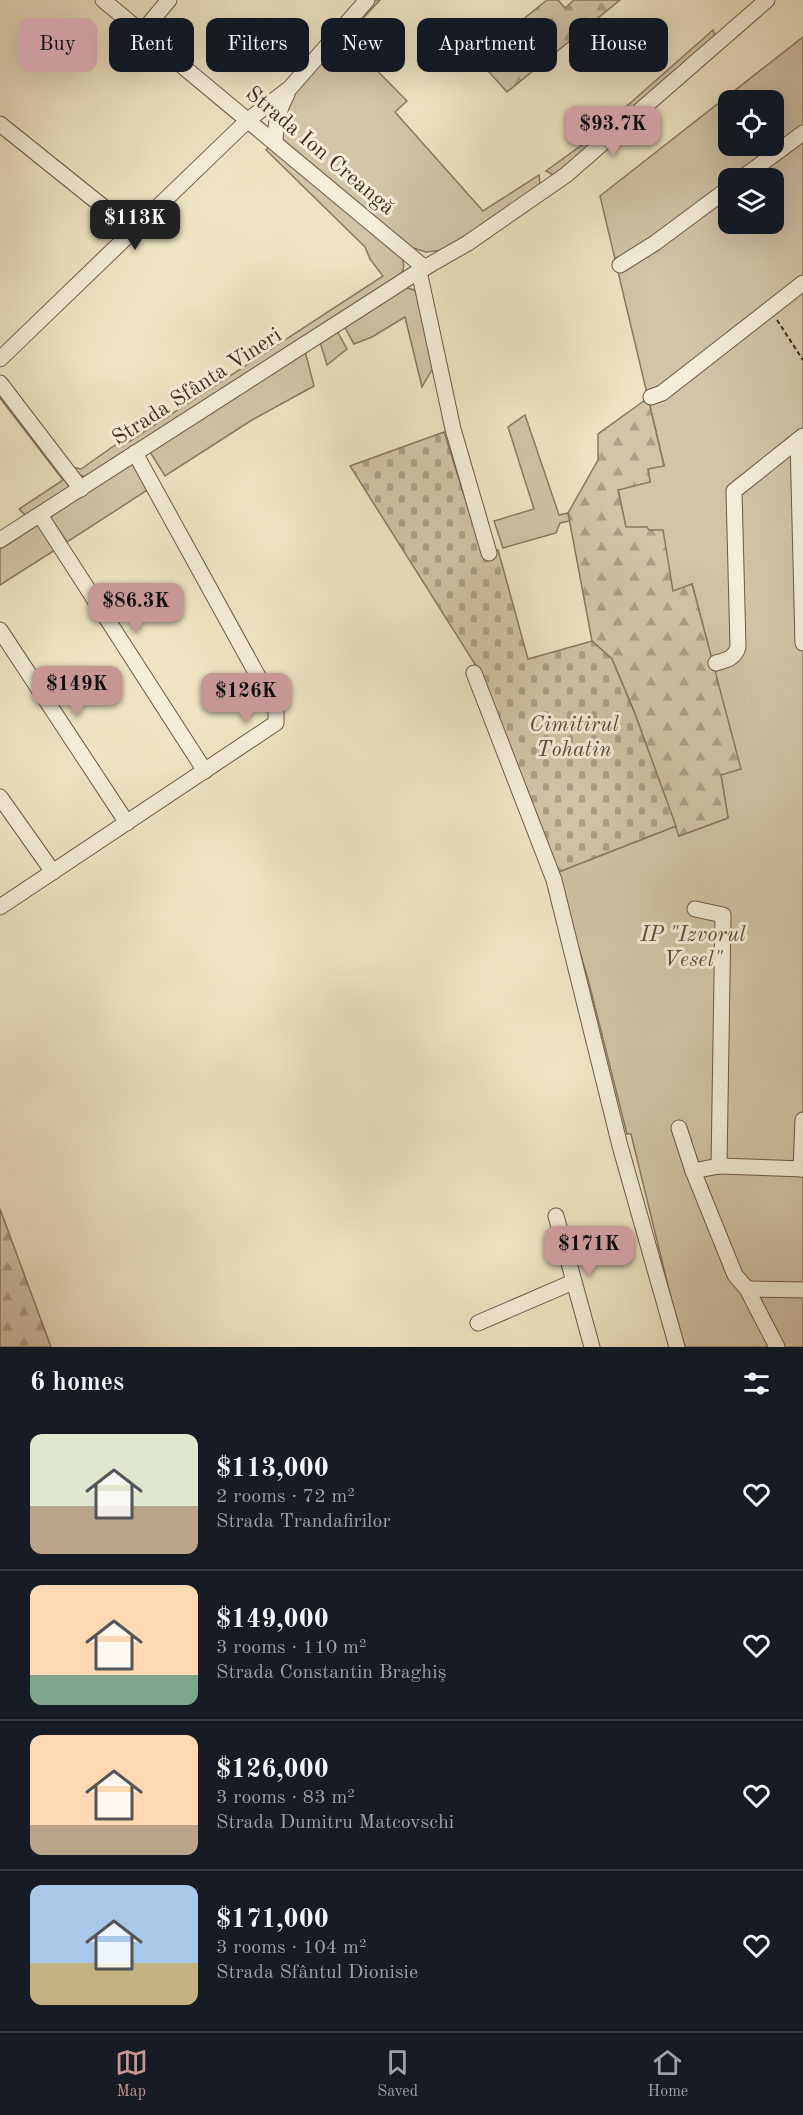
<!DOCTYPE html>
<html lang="en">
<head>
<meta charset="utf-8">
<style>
  body { margin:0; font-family:"Old Standard TT",serif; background:#242831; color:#f1f3f6; height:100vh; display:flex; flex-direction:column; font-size:22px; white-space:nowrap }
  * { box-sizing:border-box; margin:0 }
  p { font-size:20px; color:#9ea1a6 }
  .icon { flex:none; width:33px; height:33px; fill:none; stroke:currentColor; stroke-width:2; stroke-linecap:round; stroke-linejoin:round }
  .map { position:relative; height:1347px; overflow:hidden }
  .panel { display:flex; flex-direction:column; background:#171b24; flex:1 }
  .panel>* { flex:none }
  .banner { position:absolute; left:18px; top:18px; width:768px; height:54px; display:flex; gap:12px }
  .fabs { position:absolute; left:718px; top:90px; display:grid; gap:12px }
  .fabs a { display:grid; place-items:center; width:66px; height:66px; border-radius:12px; background:#171b24; box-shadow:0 6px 24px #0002; font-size:30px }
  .price { position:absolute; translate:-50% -51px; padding:0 14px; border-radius:12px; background:#c59692; color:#111; font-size:20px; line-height:39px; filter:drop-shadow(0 2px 3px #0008) }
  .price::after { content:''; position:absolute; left:50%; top:36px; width:18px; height:14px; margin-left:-9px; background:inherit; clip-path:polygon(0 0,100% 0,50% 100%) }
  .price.current { background:#222; color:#fff }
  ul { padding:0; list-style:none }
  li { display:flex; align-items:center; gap:18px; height:150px; padding:0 30px }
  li+li { border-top:2px solid #363941 }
  li span { display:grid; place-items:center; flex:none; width:168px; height:120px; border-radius:12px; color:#555 }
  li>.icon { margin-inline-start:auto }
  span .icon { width:72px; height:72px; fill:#fffc; stroke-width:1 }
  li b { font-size:26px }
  h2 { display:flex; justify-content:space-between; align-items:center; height:72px; padding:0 30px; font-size:26px }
  .tag { padding:0 21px; border-radius:12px; background:#171b24; box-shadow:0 6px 24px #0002; font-size:21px; line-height:54px }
  .tag.current { background:#c59692; color:#111 }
  .tabs { display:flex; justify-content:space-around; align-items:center; height:84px; border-top:2px solid #363941; background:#171b24; font-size:16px; color:#9ea1a6 }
  .tabs a { display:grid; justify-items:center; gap:3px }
  .tabs .current { color:#c59692 }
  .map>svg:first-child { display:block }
</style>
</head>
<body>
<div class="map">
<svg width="803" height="1347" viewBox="0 0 803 1347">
  <defs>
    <pattern id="forest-firs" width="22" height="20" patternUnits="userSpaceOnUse" patternTransform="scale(1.5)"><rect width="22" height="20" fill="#d1c4a7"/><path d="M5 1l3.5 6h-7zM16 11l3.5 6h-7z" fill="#ab9f87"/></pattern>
    <pattern id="cemetery-stones" width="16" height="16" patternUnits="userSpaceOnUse" patternTransform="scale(1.5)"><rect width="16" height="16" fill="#d1c4a7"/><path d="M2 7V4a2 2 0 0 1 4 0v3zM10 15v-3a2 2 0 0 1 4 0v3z" fill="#ab9f87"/></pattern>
  </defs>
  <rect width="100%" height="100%" fill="#eee4c3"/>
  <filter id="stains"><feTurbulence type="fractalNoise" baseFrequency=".00333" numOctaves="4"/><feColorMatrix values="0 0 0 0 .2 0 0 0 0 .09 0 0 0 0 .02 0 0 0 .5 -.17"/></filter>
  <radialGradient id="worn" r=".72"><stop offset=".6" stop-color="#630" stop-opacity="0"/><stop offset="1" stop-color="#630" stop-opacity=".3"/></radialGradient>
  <g fill="#d1c4a7" stroke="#8b7762" stroke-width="1.5" fill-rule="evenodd">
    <polygon points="372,0 380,0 345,38 407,101 395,112 483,211 539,175 540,184 538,188 444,250 426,252 410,247 285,145 279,137 280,125 298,85"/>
    <polygon points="713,30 715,36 555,176 546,171 586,142"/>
    <path d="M803,37V1347H685L672,1302L631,1134H627L588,979L556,873L676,826L679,836L728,818L721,775L714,667L692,584L673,592L647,527L626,528L618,489L650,482L648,469L664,465L600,196ZM729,100H774V146H729ZM729,178H774V224H729Z"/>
    <path d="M271,144L401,254C406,266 404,271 396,281L88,478L77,474L72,467L81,469L118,443L121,447L383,276L370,259L365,247L266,150Z"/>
    <polygon points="404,287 414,290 420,297 434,366 422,387 405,317 372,337 354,344 344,326"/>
    <polygon points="337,331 347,349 327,365 320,342"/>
    <polygon points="305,351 314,386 252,420 165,476 150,452"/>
    <polygon points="0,389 69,484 67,490 27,517 19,509 63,480 0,398"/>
    <polygon points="525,415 559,515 568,513 570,521 560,523 556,533 503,548 494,521 534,509 508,427"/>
    <polygon points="132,463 149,489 67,542 50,517"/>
    <polygon points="39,524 55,550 0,585 0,549"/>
  </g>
  <g fill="url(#forest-firs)" stroke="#8b7762" stroke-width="1.5">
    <polygon points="547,0 558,0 565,8 574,0 620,0 507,92 488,71 485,50"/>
    <polygon points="648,398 664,466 648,469 650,482 618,490 626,527 647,527 649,530 663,530 673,591 692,584 741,769 721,775 728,818 679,836 635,714 612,659 592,641 568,513 598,460 598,434"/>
    <polygon points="0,1209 51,1347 0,1347"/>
  </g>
  <polygon fill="url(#cemetery-stones)" stroke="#8b7762" stroke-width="1.5" points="444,432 483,555 498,550 528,659 592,641 612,659 635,714 676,826 556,873 480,672 350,466"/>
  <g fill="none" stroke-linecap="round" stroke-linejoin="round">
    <g stroke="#6f5847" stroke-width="17">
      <g id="minor">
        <polyline points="103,0 425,268"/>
        <polyline points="142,32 169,0"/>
        <polyline points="0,124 132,230"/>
        <path d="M275,142C275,124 278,110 287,94"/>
        <polyline points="742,178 803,133"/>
        <polyline points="620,265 655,243 729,188"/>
        <polyline points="419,271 453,429 489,553"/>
        <polyline points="0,359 248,120 290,88 367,0"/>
        <polyline points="0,383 81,489"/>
        <polyline points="651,397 662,393 803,283"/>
        <polyline points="798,440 803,643"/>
        <polyline points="40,515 205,771"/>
        <polyline points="0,540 419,271 468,243 566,175 767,0"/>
        <polyline points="0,630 127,823"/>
        <path d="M716,663C727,660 735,658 738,647L734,491L803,436"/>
        <polyline points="474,673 554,880 620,1146 677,1347"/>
        <polyline points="0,797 53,872"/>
        <polyline points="0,907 276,723 276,709 135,453"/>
        <polyline points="695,909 723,915 719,1166"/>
        <polyline points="679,1128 693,1171 735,1275 747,1289 777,1347"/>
        <polyline points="801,1169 803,1120"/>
        <polyline points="693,1171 719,1166 803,1169"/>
        <polyline points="556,1216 592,1347"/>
        <polyline points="747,1289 803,1290"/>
        <polyline points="478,1323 573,1282"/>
      </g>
    </g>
    <polyline stroke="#452a1e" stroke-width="2" stroke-dasharray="4.5 3" stroke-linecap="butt" points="777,320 803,360"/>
    <use href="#minor" stroke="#f4edd8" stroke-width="15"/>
  </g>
  <g text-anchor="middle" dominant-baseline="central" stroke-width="6" stroke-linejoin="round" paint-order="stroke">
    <g font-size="22" fill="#452a1e" stroke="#f4edd8">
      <text transform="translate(320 151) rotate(40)">Strada Ion Creangă</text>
      <text transform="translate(197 387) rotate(-33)">Strada Sfânta Vineri</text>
    </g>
    <g font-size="22" font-style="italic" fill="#614939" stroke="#f4edd8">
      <text x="574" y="725">Cimitirul<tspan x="574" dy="25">Tohatin</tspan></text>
      <text x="693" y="935">IP "Izvorul<tspan x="693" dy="25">Vesel"</tspan></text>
    </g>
  </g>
  <rect width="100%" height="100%" filter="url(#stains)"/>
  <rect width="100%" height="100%" fill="url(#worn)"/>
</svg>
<div class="fabs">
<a><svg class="icon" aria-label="locate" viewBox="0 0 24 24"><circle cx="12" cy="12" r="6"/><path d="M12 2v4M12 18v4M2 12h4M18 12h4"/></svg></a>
<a><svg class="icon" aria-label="layers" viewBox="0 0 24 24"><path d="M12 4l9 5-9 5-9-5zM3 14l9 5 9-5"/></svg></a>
</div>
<b class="price" style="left:613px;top:157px">$93.7K</b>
<b class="price current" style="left:135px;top:251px">$113K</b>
<b class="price" style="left:136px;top:634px">$86.3K</b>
<b class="price" style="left:77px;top:717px">$149K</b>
<b class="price" style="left:246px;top:724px">$126K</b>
<b class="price" style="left:589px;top:1277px">$171K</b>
<div class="banner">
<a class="tag current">Buy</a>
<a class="tag">Rent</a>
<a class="tag">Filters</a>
<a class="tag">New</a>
<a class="tag">Apartment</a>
<a class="tag">House</a>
</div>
</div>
<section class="panel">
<h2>6 homes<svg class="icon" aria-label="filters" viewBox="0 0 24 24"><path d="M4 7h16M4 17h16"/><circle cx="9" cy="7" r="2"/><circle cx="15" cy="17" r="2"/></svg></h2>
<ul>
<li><span style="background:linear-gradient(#dfe7d0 60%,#b9a48a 0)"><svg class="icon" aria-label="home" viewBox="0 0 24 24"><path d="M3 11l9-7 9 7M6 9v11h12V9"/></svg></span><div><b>$113,000</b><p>2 rooms · 72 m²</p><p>Strada Trandafirilor</p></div><svg class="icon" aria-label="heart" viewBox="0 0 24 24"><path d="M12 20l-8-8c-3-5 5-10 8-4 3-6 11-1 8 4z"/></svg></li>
<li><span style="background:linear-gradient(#ffd9b3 75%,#7fa58c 0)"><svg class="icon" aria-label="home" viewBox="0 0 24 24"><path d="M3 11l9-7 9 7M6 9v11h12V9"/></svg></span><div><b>$149,000</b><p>3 rooms · 110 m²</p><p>Strada Constantin Braghiş</p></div><svg class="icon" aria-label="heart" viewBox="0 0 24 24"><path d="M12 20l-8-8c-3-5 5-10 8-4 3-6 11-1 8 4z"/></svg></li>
<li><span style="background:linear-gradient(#ffd9b3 75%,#b9a48a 0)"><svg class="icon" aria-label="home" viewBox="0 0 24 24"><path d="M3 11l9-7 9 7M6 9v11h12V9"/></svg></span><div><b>$126,000</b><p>3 rooms · 83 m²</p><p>Strada Dumitru Matcovschi</p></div><svg class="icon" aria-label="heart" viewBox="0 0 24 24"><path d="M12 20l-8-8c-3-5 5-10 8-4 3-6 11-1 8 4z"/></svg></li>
<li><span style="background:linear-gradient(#a9c7e8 65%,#c2b280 0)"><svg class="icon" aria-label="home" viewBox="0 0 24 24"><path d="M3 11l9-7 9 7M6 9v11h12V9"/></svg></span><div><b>$171,000</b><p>3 rooms · 104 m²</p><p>Strada Sfântul Dionisie</p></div><svg class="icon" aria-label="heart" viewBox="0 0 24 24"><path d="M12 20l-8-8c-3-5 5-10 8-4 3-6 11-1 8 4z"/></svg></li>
</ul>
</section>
<nav class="tabs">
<a class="current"><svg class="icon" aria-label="map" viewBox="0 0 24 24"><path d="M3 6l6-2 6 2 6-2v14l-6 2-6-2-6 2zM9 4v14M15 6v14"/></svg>Map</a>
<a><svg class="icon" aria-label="saved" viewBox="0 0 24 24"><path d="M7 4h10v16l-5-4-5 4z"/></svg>Saved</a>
<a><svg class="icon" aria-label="home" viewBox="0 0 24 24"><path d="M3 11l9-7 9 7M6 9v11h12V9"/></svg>Home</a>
</nav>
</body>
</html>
